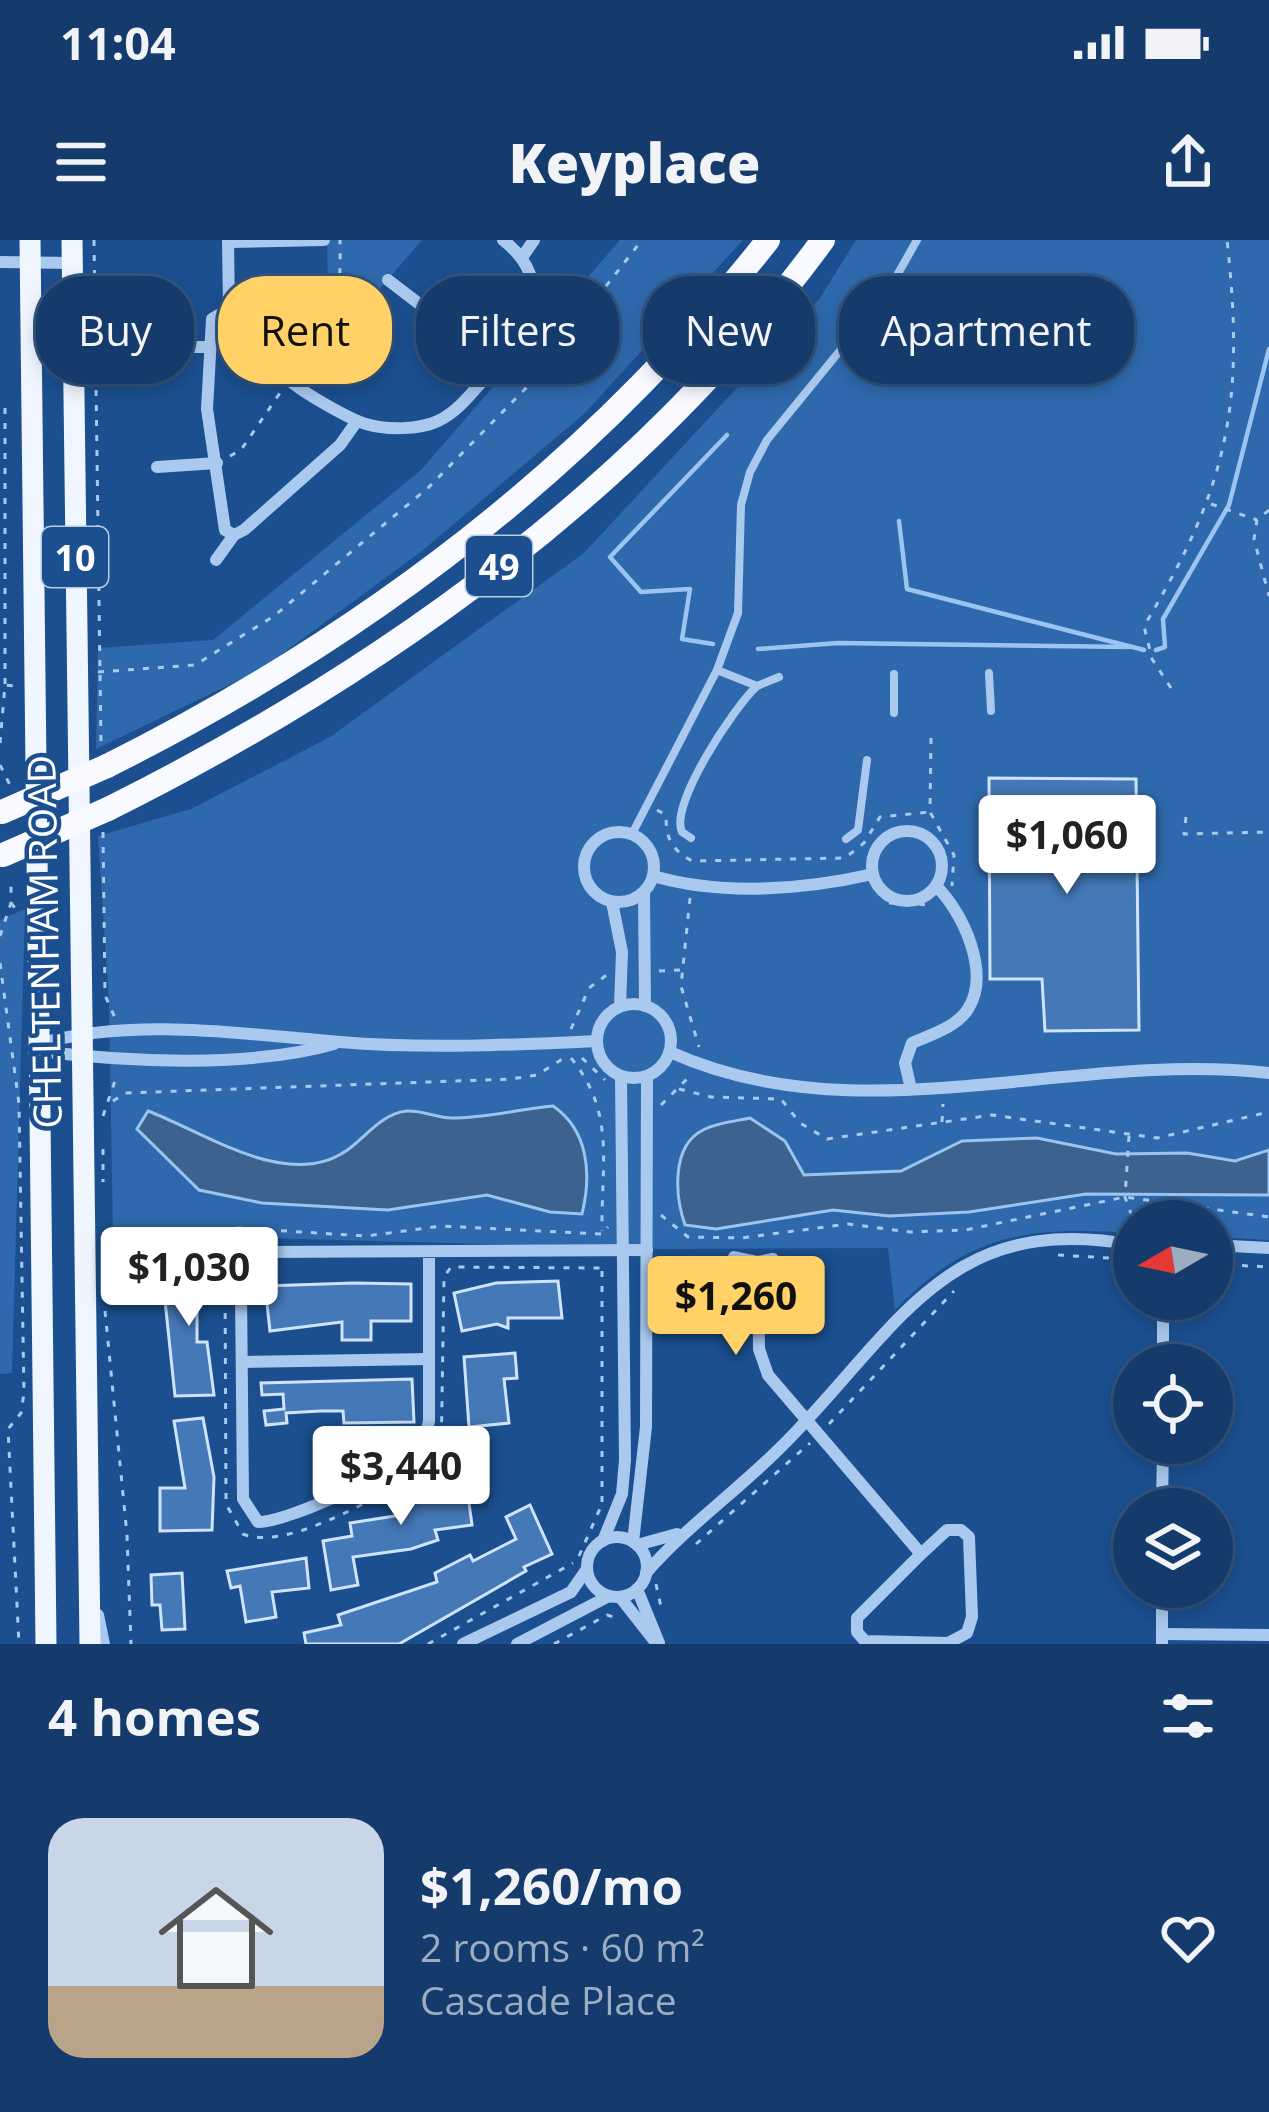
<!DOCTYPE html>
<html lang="en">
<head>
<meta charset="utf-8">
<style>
  body { margin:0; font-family:"Open Sans",sans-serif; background:#1d4271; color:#f1f3f6; height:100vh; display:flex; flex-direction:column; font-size:45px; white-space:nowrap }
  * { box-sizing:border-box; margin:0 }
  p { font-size:39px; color:#9dadc1 }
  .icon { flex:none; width:66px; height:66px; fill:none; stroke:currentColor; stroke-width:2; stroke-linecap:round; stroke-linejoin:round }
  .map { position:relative; height:1404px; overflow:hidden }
  .details { display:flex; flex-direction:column; background:#143b6b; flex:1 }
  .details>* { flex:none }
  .banner { position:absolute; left:36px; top:36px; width:1197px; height:108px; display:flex; gap:24px }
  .needle { width:78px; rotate:261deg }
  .fabs { position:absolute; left:1113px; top:960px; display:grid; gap:24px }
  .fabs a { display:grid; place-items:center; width:120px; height:120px; border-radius:50%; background:#143b6b; box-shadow:0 6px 18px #0003,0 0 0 3px #33557e; font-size:60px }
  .price { position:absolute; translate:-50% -102px; padding:0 27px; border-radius:12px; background:#fff; color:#222; font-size:39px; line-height:78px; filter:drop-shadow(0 3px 6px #0008) }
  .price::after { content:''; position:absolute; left:50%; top:72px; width:36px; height:27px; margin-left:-18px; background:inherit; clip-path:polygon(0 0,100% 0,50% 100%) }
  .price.current { background:#ffd166; color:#111 }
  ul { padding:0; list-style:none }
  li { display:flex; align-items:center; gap:36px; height:300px; padding:0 48px }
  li+li { border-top:3px solid #33557e }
  li span { display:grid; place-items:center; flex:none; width:336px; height:240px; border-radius:36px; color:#555 }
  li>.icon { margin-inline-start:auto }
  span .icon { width:144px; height:144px; fill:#fffc; stroke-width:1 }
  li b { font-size:51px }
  h2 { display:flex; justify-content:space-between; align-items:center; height:144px; padding:0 48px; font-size:51px }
  .chip { padding:0 42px; border-radius:48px; background:#143b6b; box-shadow:0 6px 18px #0003,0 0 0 3px #33557e; font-size:42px; line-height:108px }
  .chip.current { background:#ffd166; color:#111 }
  .status { display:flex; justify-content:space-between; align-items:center; height:84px; padding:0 60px; background:#143b6b; direction:ltr }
  .status svg { height:33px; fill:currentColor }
  header { display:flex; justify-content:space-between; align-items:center; height:156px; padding:0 48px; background:#143b6b; font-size:54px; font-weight:800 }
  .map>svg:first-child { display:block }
</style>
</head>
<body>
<div class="status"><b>11:04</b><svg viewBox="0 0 49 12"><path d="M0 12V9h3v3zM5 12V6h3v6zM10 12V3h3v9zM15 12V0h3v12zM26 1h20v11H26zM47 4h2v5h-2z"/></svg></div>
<header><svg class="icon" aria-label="menu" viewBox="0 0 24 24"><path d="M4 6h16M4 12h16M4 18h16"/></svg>Keyplace<svg class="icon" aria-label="share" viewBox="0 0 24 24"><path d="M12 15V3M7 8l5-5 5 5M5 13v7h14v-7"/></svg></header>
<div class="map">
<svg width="1269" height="1404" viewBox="0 0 1269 1404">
  <rect width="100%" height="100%" fill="#1b4f8f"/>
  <g fill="#2e69ad">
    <polygon points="327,0 422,0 308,132 290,111 310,94 295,56 328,53"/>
    <polygon points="620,0 743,0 584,174 422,311 260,430 96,509 98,408 213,400 421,230"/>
    <path d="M856,0H1269V1000L1212,997V981H1134V993C1029,987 971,991 895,1070L888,1008L666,1009L113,994L109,762L98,596L191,569L330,497L584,313L820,58Z"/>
    <polygon points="25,669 12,1133 0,1134 0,680"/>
  </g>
  <g fill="#3c6290" stroke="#9cc4f0" stroke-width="3">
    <path d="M553,866C588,890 592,933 582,974L550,972L487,955L388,970L262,963L199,950L137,889L148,871C204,892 287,951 346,911C365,898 382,873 407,871C422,870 437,878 452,878C485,878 520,869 553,866Z"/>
    <path d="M750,878L785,901L804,935L901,931L962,901L1037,898L1116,914L1187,913L1235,921L1269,910V955L1086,954L969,972L889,976L833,970L716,989L685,985C675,956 671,906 703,890C716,883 736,881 750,878Z"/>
  </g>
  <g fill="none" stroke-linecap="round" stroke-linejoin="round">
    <g stroke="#9cc4f0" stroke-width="4.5">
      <polyline points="899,281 907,349 1144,410"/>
      <polyline points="713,404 682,399 690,349 641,352 610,317 727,195"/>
      <polyline points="758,409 838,403 1129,407"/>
      <polyline points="1156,410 1165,407 1163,379 1229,265 1269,109"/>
    </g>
  </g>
  <g fill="#4478b7" stroke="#cfe3fa" stroke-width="3">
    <polygon points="989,538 1136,539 1139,790 1045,791 1042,739 990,739"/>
    <polygon points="180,1014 214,1014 214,1038 197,1038 197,1102 207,1102 214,1155 175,1156 164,1051 180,1051"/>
    <polygon points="558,1041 562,1078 508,1078 508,1088 497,1084 462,1091 454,1053 496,1043"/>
    <polygon points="354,1043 411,1044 411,1081 371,1081 371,1100 342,1100 342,1082 270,1091 265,1046"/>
    <polygon points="515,1113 517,1138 504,1139 509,1183 469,1187 464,1117"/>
    <polygon points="412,1139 414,1182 344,1183 343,1171 321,1171 286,1173 287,1183 266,1185 264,1171 284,1169 283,1154 262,1155 261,1143"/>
    <polygon points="203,1178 214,1237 212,1290 160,1291 160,1248 185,1248 174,1181"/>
    <polygon points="465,1233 472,1285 435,1290 438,1300 411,1309 353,1317 358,1345 331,1350 323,1301 352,1296 350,1283 401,1275 396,1259 433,1248 432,1242 445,1236"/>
    <polygon points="530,1265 552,1314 524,1327 526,1331 399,1404 306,1404 304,1393 341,1385 338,1375 437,1342 435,1333 470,1315 473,1321 516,1299 506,1277"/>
    <polygon points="306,1318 309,1348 272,1352 276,1377 246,1382 240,1346 231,1348 227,1331"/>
    <polygon points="182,1333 185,1389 162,1390 160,1365 152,1365 151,1335"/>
  </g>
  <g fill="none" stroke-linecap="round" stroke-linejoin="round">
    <g stroke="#a9c9ee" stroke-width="3" stroke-dasharray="6 9" stroke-linecap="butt">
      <polyline points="94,0 101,504"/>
      <polyline points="343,51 374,44"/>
      <path d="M296,127C337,79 341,63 340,0"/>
      <polyline points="230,216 241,210 282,150"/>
      <polyline points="1211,264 1257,280"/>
      <polyline points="1269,270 1257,280 1254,299 1269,356"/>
      <polyline points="98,432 195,425 274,376 429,247 528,146 642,0"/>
      <polyline points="5,444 5,159"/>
      <path d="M1171,448L1152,419L1144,386C1229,245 1245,163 1227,0"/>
      <polyline points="931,498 930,572 954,615 952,646"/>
      <polyline points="0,503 5,445 17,446"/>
      <polyline points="0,525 10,545"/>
      <path d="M657,570L666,575C666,599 671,609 692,621L845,618L864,603L880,577L930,572"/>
      <polyline points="1186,577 1184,594 1269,592"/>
      <polyline points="103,592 105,755 115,778"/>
      <polyline points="690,658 681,746 699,807"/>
      <polyline points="11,663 19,673"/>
      <polyline points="889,663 933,665"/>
      <polyline points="0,696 11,663 11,644"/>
      <polyline points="0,723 19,864 24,1153 21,1173 8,1189 19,1404"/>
      <polyline points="659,731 680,730"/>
      <polyline points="571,789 589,748 608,734"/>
      <path d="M571,818C616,873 601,924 602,991"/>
      <polyline points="582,818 605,840"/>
      <polyline points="679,849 711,857 781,859 800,883 827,899 992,875 1157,898 1269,872"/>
      <polyline points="113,861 125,853 511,839 537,835 564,818"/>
      <polyline points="661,865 692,834"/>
      <polyline points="103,876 117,835"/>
      <polyline points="942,882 943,864"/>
      <polyline points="1129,896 1125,957 1134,982"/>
      <polyline points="103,909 103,942"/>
      <polyline points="661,975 688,997 741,998 848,984 910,992 965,990 1125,957 1269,977"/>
      <polyline points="1058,1015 1126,1019"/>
      <polyline points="1212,1024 1269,1027"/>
      <polyline points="225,1027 225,995 237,988 366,996 442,986 602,994 608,987"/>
      <path d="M225,1028L226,1264L243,1294C291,1314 397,1244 441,1221L444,1037L451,1027L602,1028"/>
      <polyline points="602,1031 602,1263"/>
      <polyline points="105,1071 127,1295 131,1404"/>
      <polyline points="829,1184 954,1051"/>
      <polyline points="696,1304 810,1203"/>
      <polyline points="579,1316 602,1264"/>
      <polyline points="656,1344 661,1367"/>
      <polyline points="428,1404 573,1323"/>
      <polyline points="554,1404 607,1375 620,1379"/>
    </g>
    <g stroke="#a9c9ee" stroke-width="8">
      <polyline points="717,430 738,373 741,265 750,232 767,200 887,53 917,0"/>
      <polyline points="989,433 991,471"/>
      <polyline points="894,434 894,473"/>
      <polyline points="632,594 717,430 757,446 779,437"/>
      <path d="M691,598L682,592C669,565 734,467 757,446"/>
      <polyline points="846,599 858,590 867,520"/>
    </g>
    <g stroke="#a9c9ee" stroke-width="12">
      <path d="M228,0L229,69C257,88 264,113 287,138C298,150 349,179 366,184C386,190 419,190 438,181C457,172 471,154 485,138C524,96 561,45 503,0"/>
      <polyline points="228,2 324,0"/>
      <polyline points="523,16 534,0"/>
      <polyline points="0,22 72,23"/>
      <polyline points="388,40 452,89 460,111 488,136"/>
      <polyline points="229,69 212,79 207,169 225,290 234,295 244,290 340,205 357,181"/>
      <polyline points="145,107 207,107"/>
      <polyline points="157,227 217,223"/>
      <polyline points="216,320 234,295"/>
      <circle cx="907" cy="626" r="35"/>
      <circle cx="619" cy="627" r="35"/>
      <path d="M653,636C723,656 803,650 873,634"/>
      <polyline points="644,653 645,766"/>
      <polyline points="612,662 622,712 620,766"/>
      <circle cx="634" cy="801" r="37"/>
      <path d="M39,804C133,777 243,794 340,802C423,809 513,805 597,801"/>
      <path d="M39,811C126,822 250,828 334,804"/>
      <path d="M670,812C860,898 1072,810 1269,833"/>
      <path d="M911,849L905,823L912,803C930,795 957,787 968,769C991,733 963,672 936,646"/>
      <polyline points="1212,1005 1269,1008"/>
      <path d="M429,1013V1181C427,1190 425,1200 419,1207C398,1231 289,1282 258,1282L243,1259L241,1049L245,1027L260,1012L647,1010"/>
      <polyline points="734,1017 758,1022 773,1019"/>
      <polyline points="758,1022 759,1109 768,1135 921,1314 857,1378 857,1392 865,1401 948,1403 967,1393 972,1377 969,1297 961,1290 947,1290 921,1314"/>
      <polyline points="243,1122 429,1119"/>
      <polyline points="1163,1125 1163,1059"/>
      <polyline points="1162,1269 1163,1203"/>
      <circle cx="617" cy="1327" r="30"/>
      <polyline points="603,1301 622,1254 625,1220 621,837"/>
      <polyline points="633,1302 646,1187 647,837"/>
      <polyline points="637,1305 677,1294"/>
      <path d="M646,1333C687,1286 737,1251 781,1207C897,1092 944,970 1134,1005"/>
      <polyline points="637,1349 659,1403"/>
      <polyline points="620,1357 657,1404"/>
      <polyline points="98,1375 104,1404"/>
      <polyline points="1162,1394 1269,1395"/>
      <polyline points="463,1404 571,1352 587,1329"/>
      <polyline points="517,1404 609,1356"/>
      <polyline points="1162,1404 1162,1347"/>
    </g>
    <g stroke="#f0f6ff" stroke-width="21">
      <polyline points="30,0 46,1404"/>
      <polyline points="72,0 90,1404"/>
    </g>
    <g stroke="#f8faff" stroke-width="24">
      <path d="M107,526C363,398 591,226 768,0"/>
      <path d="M108,569C381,433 641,248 823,0"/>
    </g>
    <g stroke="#f8faff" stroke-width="24">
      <polyline points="2,572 107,526"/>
      <polyline points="3,615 108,569"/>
    </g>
  </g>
  <g text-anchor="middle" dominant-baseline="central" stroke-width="9" stroke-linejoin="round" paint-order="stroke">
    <g fill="#1b4f8f" stroke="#bbcadd" stroke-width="3">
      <rect x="42" y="287" width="66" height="60" rx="9"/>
      <rect x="466" y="296" width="66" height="60" rx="9"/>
    </g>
    <g font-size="36" font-weight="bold" fill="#fff">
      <text x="75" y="317">10</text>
      <text x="499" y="326">49</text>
    </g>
    <g font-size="39" fill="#fff" stroke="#1b4f8f">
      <text transform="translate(43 702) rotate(-91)">CHELTENHAM ROAD</text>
    </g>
  </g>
</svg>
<div class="fabs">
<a><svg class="needle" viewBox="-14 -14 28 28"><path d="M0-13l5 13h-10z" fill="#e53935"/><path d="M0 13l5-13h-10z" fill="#9dadc1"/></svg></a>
<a><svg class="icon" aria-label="locate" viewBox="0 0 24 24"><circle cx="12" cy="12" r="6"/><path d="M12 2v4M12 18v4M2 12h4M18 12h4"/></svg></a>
<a><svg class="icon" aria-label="layers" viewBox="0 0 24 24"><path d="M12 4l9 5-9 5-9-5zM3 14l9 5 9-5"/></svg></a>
</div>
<b class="price" style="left:1067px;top:657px">$1,060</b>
<b class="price" style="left:189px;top:1089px">$1,030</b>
<b class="price current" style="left:736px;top:1118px">$1,260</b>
<b class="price" style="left:401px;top:1288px">$3,440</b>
<div class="banner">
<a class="chip">Buy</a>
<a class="chip current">Rent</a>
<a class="chip">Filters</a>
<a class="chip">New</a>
<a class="chip">Apartment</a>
</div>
</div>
<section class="details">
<h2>4 homes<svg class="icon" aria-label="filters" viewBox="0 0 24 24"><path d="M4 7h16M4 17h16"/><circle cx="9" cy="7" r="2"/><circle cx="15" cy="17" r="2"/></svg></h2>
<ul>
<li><span style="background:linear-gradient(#c9d6e8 70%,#b9a48a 0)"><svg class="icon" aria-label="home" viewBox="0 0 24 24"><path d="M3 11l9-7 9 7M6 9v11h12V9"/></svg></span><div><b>$1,260/mo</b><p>2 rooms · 60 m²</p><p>Cascade Place</p></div><svg class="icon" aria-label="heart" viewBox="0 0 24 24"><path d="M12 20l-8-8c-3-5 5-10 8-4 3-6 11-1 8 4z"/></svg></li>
</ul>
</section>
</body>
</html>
